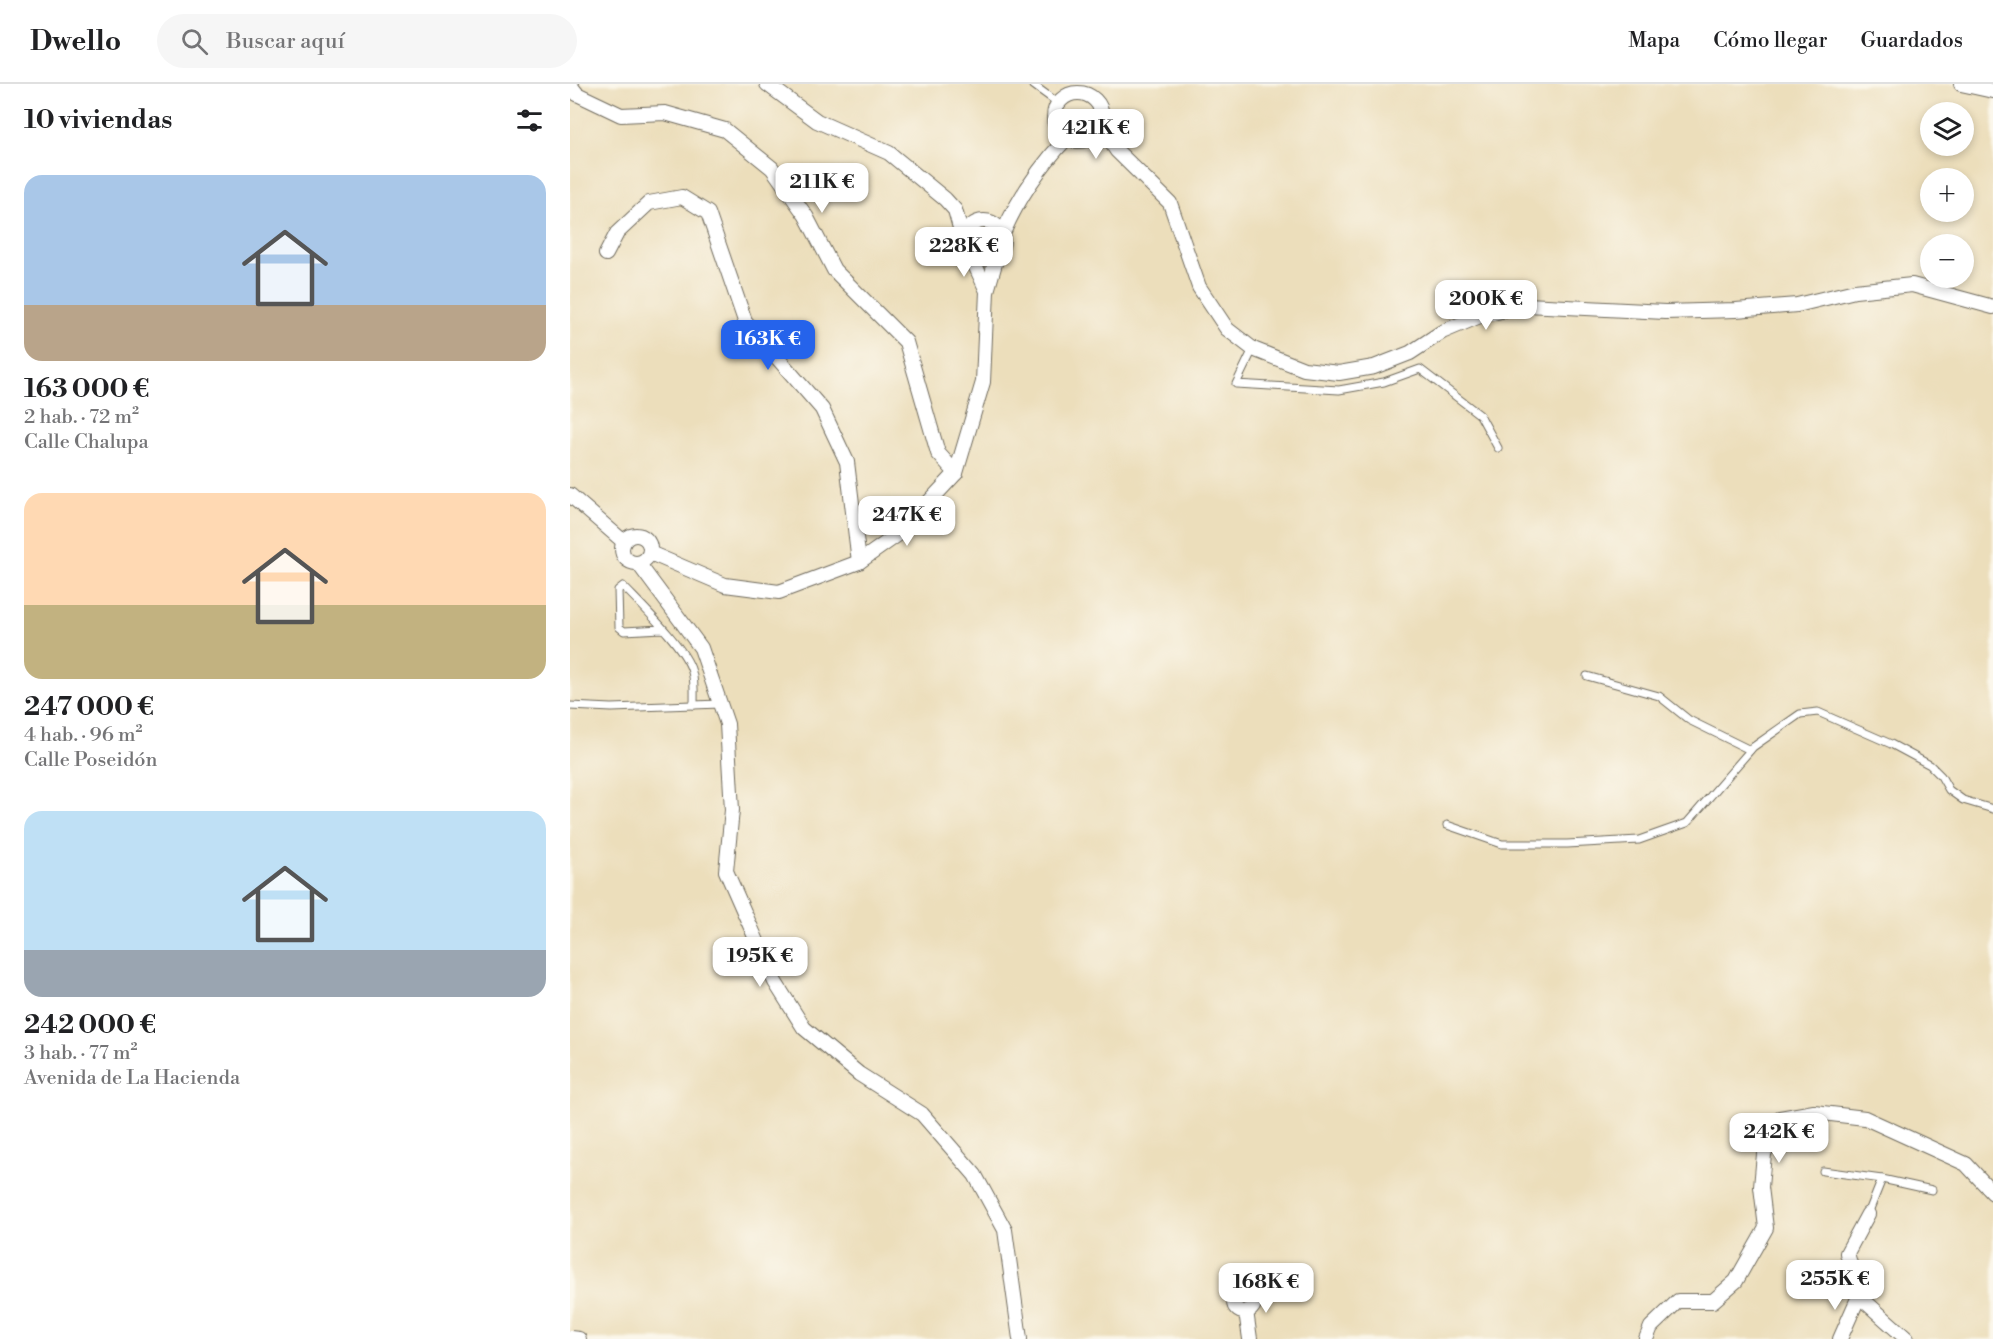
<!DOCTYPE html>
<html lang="es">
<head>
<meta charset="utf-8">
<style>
  body { margin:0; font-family:"Libre Bodoni",serif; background:#f6f6f6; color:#202124; height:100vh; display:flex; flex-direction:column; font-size:22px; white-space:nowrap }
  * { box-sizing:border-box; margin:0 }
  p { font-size:20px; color:#757577 }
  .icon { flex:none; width:33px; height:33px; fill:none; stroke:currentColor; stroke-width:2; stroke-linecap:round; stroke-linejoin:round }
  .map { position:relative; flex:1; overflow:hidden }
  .drawer { display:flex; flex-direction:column; background:#fff; width:570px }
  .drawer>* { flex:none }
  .buttons { position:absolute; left:1350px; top:18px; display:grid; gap:12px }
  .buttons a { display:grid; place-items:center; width:54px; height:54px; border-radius:50%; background:#fff; box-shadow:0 3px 9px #0003; font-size:30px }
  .price { position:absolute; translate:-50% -51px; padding:0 14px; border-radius:12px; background:#fff; color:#222; font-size:20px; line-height:39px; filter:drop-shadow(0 2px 3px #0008) }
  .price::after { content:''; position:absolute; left:50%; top:36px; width:18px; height:14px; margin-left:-9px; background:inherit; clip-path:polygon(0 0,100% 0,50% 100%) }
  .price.current { background:#2563eb; color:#fff }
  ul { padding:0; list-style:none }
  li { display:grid; align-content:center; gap:12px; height:318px; padding:0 24px }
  li span { display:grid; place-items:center; height:186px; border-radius:18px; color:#555 }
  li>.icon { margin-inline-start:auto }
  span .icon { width:108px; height:108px; fill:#fffc; stroke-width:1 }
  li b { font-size:26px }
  h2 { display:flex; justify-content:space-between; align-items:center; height:72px; padding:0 24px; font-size:26px }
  header { display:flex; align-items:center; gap:36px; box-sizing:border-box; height:84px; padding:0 30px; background:#fff; border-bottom:2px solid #e0e0e0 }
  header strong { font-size:28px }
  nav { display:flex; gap:33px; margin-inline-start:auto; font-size:21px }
  .search { width:420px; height:54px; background:#f6f6f6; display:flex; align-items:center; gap:15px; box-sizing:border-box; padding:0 21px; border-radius:33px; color:#757577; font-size:22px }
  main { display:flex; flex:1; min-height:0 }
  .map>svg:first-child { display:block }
</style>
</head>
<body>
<header>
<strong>Dwello</strong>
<div class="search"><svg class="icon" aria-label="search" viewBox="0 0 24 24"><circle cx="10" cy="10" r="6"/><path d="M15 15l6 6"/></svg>Buscar aquí</div>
<nav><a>Mapa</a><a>Cómo llegar</a><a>Guardados</a></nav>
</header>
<main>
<section class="drawer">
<h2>10 viviendas<svg class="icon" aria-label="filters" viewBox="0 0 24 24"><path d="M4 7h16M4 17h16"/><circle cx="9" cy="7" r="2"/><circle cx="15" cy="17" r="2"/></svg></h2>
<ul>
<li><span style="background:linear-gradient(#a9c7e8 70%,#b9a48a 0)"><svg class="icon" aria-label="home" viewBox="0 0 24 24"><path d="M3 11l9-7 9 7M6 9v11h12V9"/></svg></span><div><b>163 000 €</b><p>2 hab. · 72 m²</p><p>Calle Chalupa</p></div></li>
<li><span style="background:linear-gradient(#ffd9b3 60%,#c2b280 0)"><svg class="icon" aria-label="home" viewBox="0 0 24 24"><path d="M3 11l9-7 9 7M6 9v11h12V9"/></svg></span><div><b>247 000 €</b><p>4 hab. · 96 m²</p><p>Calle Poseidón</p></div></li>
<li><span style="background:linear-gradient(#bfe0f5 75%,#9aa5b1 0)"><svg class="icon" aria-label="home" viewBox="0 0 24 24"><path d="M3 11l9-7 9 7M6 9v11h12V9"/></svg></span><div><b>242 000 €</b><p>3 hab. · 77 m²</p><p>Avenida de La Hacienda</p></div></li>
</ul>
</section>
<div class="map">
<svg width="1423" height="1255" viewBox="0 0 1423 1255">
  <rect width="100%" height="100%" fill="#fbf7ec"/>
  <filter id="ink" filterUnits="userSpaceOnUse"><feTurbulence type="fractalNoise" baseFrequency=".0167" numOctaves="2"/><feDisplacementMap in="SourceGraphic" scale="12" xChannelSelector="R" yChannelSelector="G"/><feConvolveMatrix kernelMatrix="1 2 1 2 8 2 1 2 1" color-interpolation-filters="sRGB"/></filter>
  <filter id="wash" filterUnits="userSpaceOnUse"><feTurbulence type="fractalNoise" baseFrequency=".008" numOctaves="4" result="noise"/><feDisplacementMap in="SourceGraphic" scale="24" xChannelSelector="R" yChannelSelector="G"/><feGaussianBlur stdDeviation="1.35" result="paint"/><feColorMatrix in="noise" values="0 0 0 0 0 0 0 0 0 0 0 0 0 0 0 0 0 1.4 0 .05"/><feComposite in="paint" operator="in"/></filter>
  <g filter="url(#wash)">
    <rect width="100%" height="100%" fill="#ecdebb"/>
  </g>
  <g filter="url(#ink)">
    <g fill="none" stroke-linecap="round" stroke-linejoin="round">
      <g stroke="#6f6a5d" stroke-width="9">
        <g id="service">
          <polyline points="462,0 488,19"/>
          <polyline points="683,265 666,300 769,306 814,298 850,285 910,331 928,364"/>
          <path d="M92,545L54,547L49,543L48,506L53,502C71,521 116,564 122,588C125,598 124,610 124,621"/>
          <polyline points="1017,592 1089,612 1119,636 1180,666"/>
          <polyline points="0,622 42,624 150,620"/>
          <polyline points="877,741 932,760 997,760 1069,756 1117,739 1183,663 1230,630 1248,628 1321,660 1360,681 1371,692 1379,706 1393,716 1423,725"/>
          <polyline points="1253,1087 1312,1095 1362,1106"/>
          <polyline points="1298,1130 1312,1095"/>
        </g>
      </g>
      <g stroke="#6f6a5d" stroke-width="16">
        <g id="minor">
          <polyline points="197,0 247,37 319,69 375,115 385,126 395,162"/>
          <polyline points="1391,0 1423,7"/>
          <polyline points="0,1 7,10 51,31 95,29 155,46 202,84 236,132 264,186 336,258 368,369 386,389"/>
          <circle cx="508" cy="33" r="24"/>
          <polyline points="530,42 547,67 600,119 629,203 657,245 683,265 734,285 769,289 804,283 840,269 872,248 910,232 957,221 1095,228 1166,226 1227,221 1285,207 1342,201 1423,223"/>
          <circle cx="414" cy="156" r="19"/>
          <path d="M432,151C448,115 470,82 497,54"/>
          <polyline points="399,168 417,207"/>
          <polyline points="36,170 47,149 79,119 112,113 138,129 175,237 252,325 277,378 289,478"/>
          <polyline points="0,411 54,458"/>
          <circle cx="66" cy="465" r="14"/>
          <polyline points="80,469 155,501 209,508 289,478 330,449 386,389 413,298 417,207 428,169"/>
          <polyline points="68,479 131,564 157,640 162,726 156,787 205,898 234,944 289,990 352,1030 405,1091 435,1146 450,1255"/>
          <polyline points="1298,1130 1277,1169 1289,1212 1337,1255"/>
          <circle cx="674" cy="1218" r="10"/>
          <polyline points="676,1227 680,1255"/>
          <polyline points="0,1254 9,1255"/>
          <polyline points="1076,1255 1081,1243 1108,1217 1143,1217 1166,1197 1196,1144 1191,1103 1194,1070 1210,1034 1244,1028 1295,1034 1396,1080 1423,1109"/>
          <polyline points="1270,1255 1289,1212"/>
        </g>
      </g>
      <use href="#service" stroke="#fff" stroke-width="7"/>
      <use href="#minor" stroke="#fff" stroke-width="14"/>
    </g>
  </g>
</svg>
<div class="buttons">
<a><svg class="icon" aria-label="layers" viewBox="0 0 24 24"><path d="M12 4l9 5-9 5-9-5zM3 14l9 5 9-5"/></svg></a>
<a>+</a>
<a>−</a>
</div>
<b class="price" style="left:526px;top:76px">421K €</b>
<b class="price" style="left:252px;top:130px">211K €</b>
<b class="price" style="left:394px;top:194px">228K €</b>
<b class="price" style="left:916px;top:247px">200K €</b>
<b class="price current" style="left:198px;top:287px">163K €</b>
<b class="price" style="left:337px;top:463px">247K €</b>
<b class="price" style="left:190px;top:904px">195K €</b>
<b class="price" style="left:1209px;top:1080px">242K €</b>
<b class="price" style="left:1265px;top:1227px">255K €</b>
<b class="price" style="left:696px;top:1230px">168K €</b>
</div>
</main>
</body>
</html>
